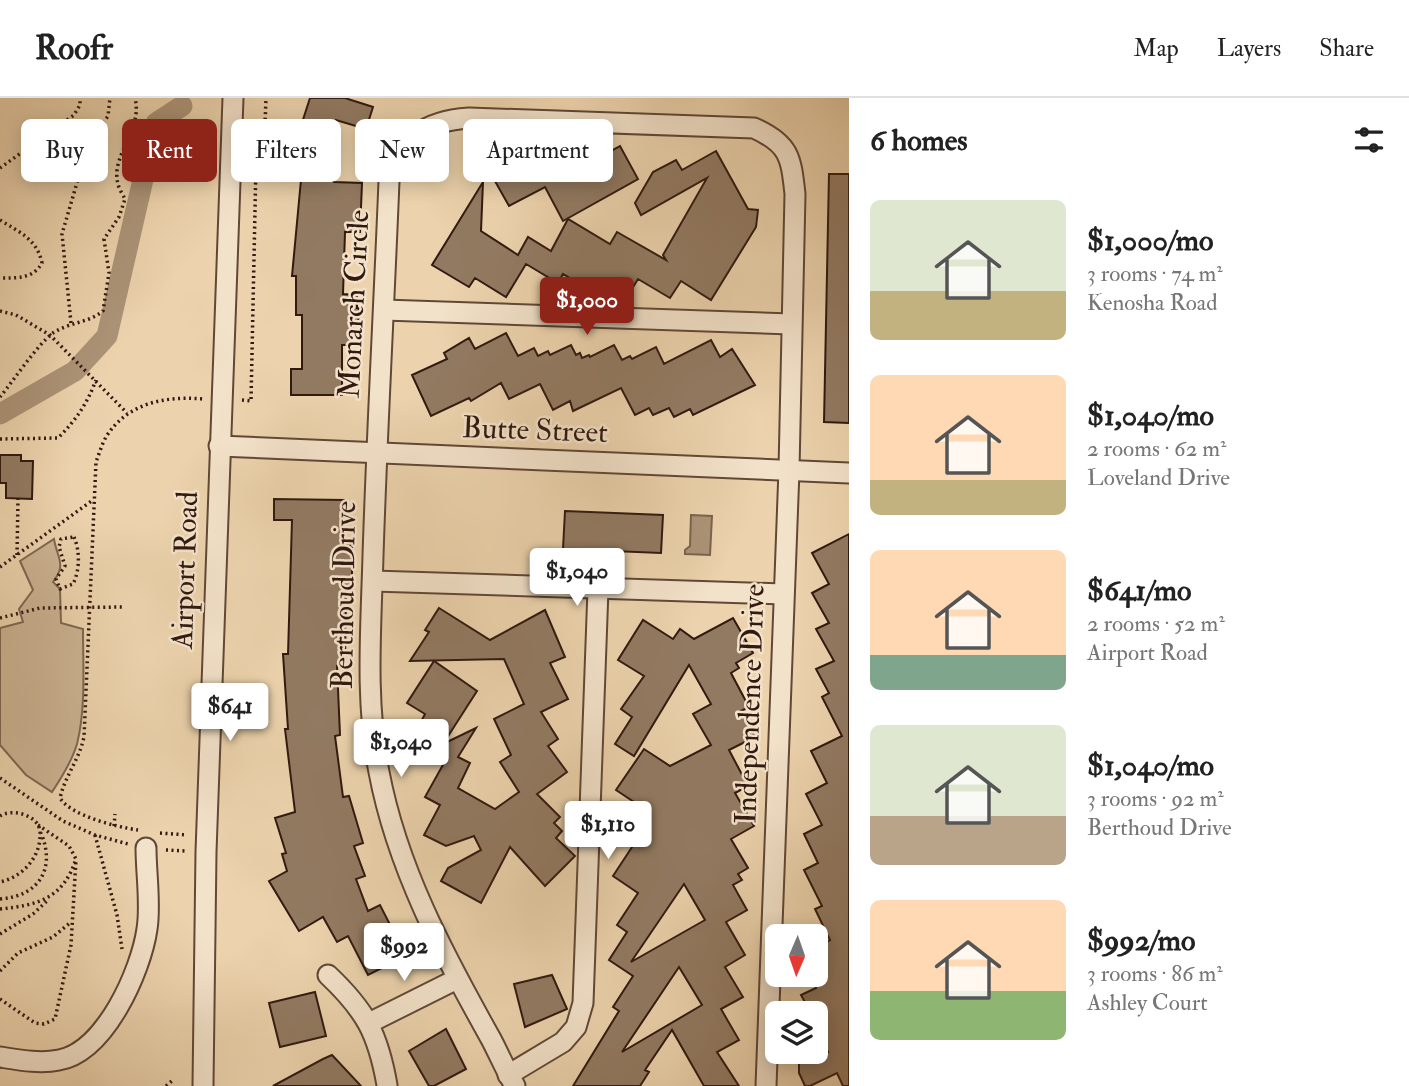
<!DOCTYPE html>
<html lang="en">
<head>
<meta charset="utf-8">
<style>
  body { margin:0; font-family:"IM FELL Double Pica",serif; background:#f6f6f6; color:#222; height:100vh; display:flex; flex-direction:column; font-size:26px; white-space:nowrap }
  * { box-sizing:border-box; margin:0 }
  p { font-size:23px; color:#767676 }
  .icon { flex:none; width:38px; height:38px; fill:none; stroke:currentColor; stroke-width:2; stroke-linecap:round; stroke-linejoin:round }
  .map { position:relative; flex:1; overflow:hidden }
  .sheet { display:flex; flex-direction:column; background:#fff; width:560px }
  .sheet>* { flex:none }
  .banner { position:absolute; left:21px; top:21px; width:665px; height:63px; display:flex; gap:14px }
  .needle { width:46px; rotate:182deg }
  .controls { position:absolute; left:765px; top:826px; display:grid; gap:14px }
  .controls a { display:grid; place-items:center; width:63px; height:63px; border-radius:10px; background:#fff; box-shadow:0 4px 18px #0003; font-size:35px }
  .price { position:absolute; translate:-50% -60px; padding:0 16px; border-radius:7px; background:#fff; color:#222; font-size:23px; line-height:46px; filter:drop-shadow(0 2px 4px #0008) }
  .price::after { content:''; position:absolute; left:50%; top:42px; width:21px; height:16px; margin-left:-10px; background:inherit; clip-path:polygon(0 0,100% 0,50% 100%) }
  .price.active { background:#8f2418; color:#fff }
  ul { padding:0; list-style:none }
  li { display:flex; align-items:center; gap:21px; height:175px; padding:0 21px }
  li span { display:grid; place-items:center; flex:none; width:196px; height:140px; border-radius:10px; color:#555 }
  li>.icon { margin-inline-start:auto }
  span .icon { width:84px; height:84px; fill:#fffc; stroke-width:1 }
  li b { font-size:30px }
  h2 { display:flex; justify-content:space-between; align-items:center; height:84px; padding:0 21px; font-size:30px }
  .tag { padding:0 24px; border-radius:10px; background:#fff; box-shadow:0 4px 18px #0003; font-size:24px; line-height:63px }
  .tag.active { background:#8f2418; color:#fff }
  header { display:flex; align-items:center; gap:42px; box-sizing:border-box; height:98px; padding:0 35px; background:#fff; border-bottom:2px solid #e0e0e0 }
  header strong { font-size:33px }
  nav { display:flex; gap:38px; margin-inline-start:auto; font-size:24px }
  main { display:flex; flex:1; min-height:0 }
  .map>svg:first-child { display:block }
</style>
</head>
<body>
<header>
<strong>Roofr</strong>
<nav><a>Map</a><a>Layers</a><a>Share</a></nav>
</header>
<main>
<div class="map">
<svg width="849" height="988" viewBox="0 0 849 988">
  <rect width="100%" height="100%" fill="#ecd3ad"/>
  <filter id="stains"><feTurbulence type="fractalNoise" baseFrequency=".00286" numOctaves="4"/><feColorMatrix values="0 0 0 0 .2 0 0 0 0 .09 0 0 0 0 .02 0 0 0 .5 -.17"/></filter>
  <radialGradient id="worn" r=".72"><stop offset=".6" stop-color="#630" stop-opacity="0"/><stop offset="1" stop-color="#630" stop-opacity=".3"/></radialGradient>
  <path fill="#ccb392" stroke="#7e6651" stroke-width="2" d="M54,441C57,460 67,466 53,484L60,491L61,525L83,531C83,568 86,610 77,646C72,663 62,679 52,694L26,677L0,647V530L23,524L19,511L33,492L20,463Z"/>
  <polygon fill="#ac9478" stroke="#7b634e" stroke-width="2" points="691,417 712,418 710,457 685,456 685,452 690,448"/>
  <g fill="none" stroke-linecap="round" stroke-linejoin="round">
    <polyline stroke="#ac9478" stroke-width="21" points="0,316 75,273 107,238 156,25 182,8"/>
  </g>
  <g fill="#927a62" stroke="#311910" stroke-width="2" fill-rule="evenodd">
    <polygon points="310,0 345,0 373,9 366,31 336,22 334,84 362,85 360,134 345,134 343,196 357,197 357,210 359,210 358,226 353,225 353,247 342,247 342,297 291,297 291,271 302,271 302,217 296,217 296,178 292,178 302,71 293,70 294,34 299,34"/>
    <polygon points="535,43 545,62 575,45 585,64 595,59 596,61 620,48 638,81 563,123 545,89 509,108 487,69"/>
    <polygon points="716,53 748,111 758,112 756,129 711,202 681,183 670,200 638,181 624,204 598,188 594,195 563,176 558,185 526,166 506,199 475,180 469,189 432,167 483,84 481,133 518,157 528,139 551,153 568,121 610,146 617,134 666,162 663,157 707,80 641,117 635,105 653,74 676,62 682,72"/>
    <polygon points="829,76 849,76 849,325 824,324"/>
    <polygon points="506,235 518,258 534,250 538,258 548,253 550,257 571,247 576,257 580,255 582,260 589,257 590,259 614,247 622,262 630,258 632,261 656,249 664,266 711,242 720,259 732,251 755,287 693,317 690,311 674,319 669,310 653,317 649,310 635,317 621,290 573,313 570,303 553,312 540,286 509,301 501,285 471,303 469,300 431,318 412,277 447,261 444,255 469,240 475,251"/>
    <polygon points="0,357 21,357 21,363 33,363 32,401 6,400 6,385 0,385"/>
    <polygon points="274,401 344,402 344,447 352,447 352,495 346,494 345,567 337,568 340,637 335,638 343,699 349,698 363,745 354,748 365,778 356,781 368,813 380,807 406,858 368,877 348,838 337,844 323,819 299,833 269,783 287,773 282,756 286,755 275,720 295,714 285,631 288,631 283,556 288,556 292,422 274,422"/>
    <polygon points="565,413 663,417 661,455 563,451"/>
    <polygon points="849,436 849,988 843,988 837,975 810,988 805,988 799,975 799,954 828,954 817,931 819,930 816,924 816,915 811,915 801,897 816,890 816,850 830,842 815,811 822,808 804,772 818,765 804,736 822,727 806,696 827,685 811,653 842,638 822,599 829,595 816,571 834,563 816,531 829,525 812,495 829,486 812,455"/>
    <polygon points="439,510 490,542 545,512 565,559 550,565 568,601 541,614 558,641 548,648 567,674 537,696 560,719 554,725 562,733 556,740 575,758 545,788 510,749 481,805 441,783 448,770 481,752 474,738 446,748 424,737 440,707 425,699 444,665 409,646 425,616 407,605 434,563 477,593 443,646 476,630 458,659 470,665 458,690 495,711 519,694 500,664 511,657 494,621 524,606 504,561 410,563 429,534 425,532"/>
    <path d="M733,520L753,555L736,565L739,570L731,575L749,609L741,613L755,639L729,652L748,688L735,695L754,728L731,741L748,770L738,776L742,782L733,787L747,812L726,824L745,857L725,869L743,899L721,911L739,942L717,954L739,988H704L672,932L645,972L649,974L640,988H573L619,913L613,909L633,878L609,862L627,834L617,827L638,795L613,778L634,746L620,737L640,708L616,692L644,651L670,668L711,647L693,616L711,606L689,567L634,658L615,646L632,619L621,611L644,578L618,562L643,522L673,541L680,531L694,541ZM684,786L705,822L631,864ZM679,869L702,907L622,954Z"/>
    <polygon points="552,877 567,911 525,929 514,886"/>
    <polygon points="315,894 326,938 280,949 269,905"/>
    <polygon points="446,931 466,971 434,988 429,988 409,953"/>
    <polygon points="332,957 361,988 273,988 323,961"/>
  </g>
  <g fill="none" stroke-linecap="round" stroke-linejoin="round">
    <g stroke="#604837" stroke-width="23">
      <g id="minor">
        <polyline points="384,212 791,226"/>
        <polyline points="219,348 849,375"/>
        <polyline points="373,483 783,496"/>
        <path d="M328,877C366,913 378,936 387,987"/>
        <polyline points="369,925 457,881"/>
        <path d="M0,959C19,962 40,966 59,962C105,954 141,873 147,831C151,807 146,775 146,750"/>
        <polyline points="508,977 563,944 576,929 583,905 598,491"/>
        <polyline points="203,988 206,754 233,0"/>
        <path d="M515,988C506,973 499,956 491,941C444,857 397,770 379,674C365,603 371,530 373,458C377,333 384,208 389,83C402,40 424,23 469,20L754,30C790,46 791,60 795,96L789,372L766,988"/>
      </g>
    </g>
    <g stroke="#311910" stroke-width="3.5" stroke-dasharray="2 3.5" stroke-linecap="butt">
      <polyline points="0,70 74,17 80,7 80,0"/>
      <path d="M0,122C19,134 37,141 42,165C33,181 17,180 0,180"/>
      <polyline points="0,213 16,217 50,237 127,315"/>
      <polyline points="71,225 62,136 88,47 108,18 110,0"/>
      <path d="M0,299C14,282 37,247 53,235C70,224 88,225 103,213L109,175L104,141L119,119L125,101C123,97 119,91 118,86C110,57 143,34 135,0"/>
      <polyline points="242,302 251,303 256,65 265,26 266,0"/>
      <path d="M0,341L58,340C76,322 87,306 96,282"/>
      <path d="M74,439C80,453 80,472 73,486L60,491L56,481L65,468L59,449L61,441Z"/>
      <polyline points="17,457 18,401"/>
      <polyline points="0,469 93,402"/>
      <polyline points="0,520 40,510 123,509"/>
      <polyline points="0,680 63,723 95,737 128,746"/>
      <path d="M0,718C12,710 38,717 40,733C42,758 23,779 0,784"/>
      <polyline points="114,728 115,716"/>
      <path d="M138,732C117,729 71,718 60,700C65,678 79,662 84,639L96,364C99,356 102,346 106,339C128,304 166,298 203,301"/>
      <polyline points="160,735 187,737"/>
      <polyline points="95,737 117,817 122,851"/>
      <polyline points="166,752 186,753"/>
      <path d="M0,801C39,798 56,771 41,735"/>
      <path d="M0,811C38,807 63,801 76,761L69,748L38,727"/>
      <polyline points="0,836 33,816 47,803"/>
      <polyline points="0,873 18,855 53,839 71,824"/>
      <polyline points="0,901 35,925 44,926 55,921 71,847 76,761"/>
      <polyline points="166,988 174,981"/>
    </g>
    <use href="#minor" stroke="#f3e2ca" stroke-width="19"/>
  </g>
  <g text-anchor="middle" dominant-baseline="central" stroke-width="5" stroke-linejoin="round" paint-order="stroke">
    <g font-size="30" fill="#311910" stroke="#f3e2ca">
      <text transform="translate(354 206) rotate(-87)">Monarch Circle</text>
      <text transform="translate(535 332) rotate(2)">Butte Street</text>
      <text transform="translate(185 472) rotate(-88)">Airport Road</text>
      <text transform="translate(344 497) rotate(-89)">Berthoud Drive</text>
      <text transform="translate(750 606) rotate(-88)">Independence Drive</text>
    </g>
  </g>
  <rect width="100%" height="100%" filter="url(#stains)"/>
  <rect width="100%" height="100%" fill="url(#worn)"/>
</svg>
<div class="controls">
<a><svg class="needle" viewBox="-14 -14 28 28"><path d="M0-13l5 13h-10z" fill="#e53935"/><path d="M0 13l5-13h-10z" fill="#767676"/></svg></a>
<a><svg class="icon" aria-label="layers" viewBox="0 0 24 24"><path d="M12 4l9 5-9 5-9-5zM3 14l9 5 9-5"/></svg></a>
</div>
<b class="price active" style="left:587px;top:239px">$1,000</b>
<b class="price" style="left:577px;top:510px">$1,040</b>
<b class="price" style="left:230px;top:645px">$641</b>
<b class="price" style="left:401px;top:681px">$1,040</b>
<b class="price" style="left:608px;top:763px">$1,110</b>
<b class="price" style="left:404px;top:885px">$992</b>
<div class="banner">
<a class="tag">Buy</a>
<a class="tag active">Rent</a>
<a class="tag">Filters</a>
<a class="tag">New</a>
<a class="tag">Apartment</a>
</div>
</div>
<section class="sheet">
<h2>6 homes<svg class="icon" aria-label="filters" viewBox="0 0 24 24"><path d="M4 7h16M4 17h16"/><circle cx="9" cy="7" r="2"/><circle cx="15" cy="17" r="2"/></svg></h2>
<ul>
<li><span style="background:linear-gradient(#dfe7d0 65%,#c2b280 0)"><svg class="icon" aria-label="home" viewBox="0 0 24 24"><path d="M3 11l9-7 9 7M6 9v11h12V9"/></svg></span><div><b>$1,000/mo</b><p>3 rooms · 74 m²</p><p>Kenosha Road</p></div></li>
<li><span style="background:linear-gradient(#ffd9b3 75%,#c2b280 0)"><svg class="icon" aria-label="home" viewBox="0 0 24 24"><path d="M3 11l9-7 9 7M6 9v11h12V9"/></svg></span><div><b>$1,040/mo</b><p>2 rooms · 62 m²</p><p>Loveland Drive</p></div></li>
<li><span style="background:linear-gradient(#ffd9b3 75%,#7fa58c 0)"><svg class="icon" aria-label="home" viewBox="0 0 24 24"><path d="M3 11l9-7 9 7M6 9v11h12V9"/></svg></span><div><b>$641/mo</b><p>2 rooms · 52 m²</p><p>Airport Road</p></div></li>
<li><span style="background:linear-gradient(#dfe7d0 65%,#b9a48a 0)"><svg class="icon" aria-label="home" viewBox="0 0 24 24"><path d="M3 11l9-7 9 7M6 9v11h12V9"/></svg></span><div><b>$1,040/mo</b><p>3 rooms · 92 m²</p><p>Berthoud Drive</p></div></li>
<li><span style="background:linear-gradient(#ffd9b3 65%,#8fb573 0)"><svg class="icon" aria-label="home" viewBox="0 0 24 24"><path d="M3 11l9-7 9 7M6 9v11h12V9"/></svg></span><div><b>$992/mo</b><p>3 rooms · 86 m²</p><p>Ashley Court</p></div></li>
</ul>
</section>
</main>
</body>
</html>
